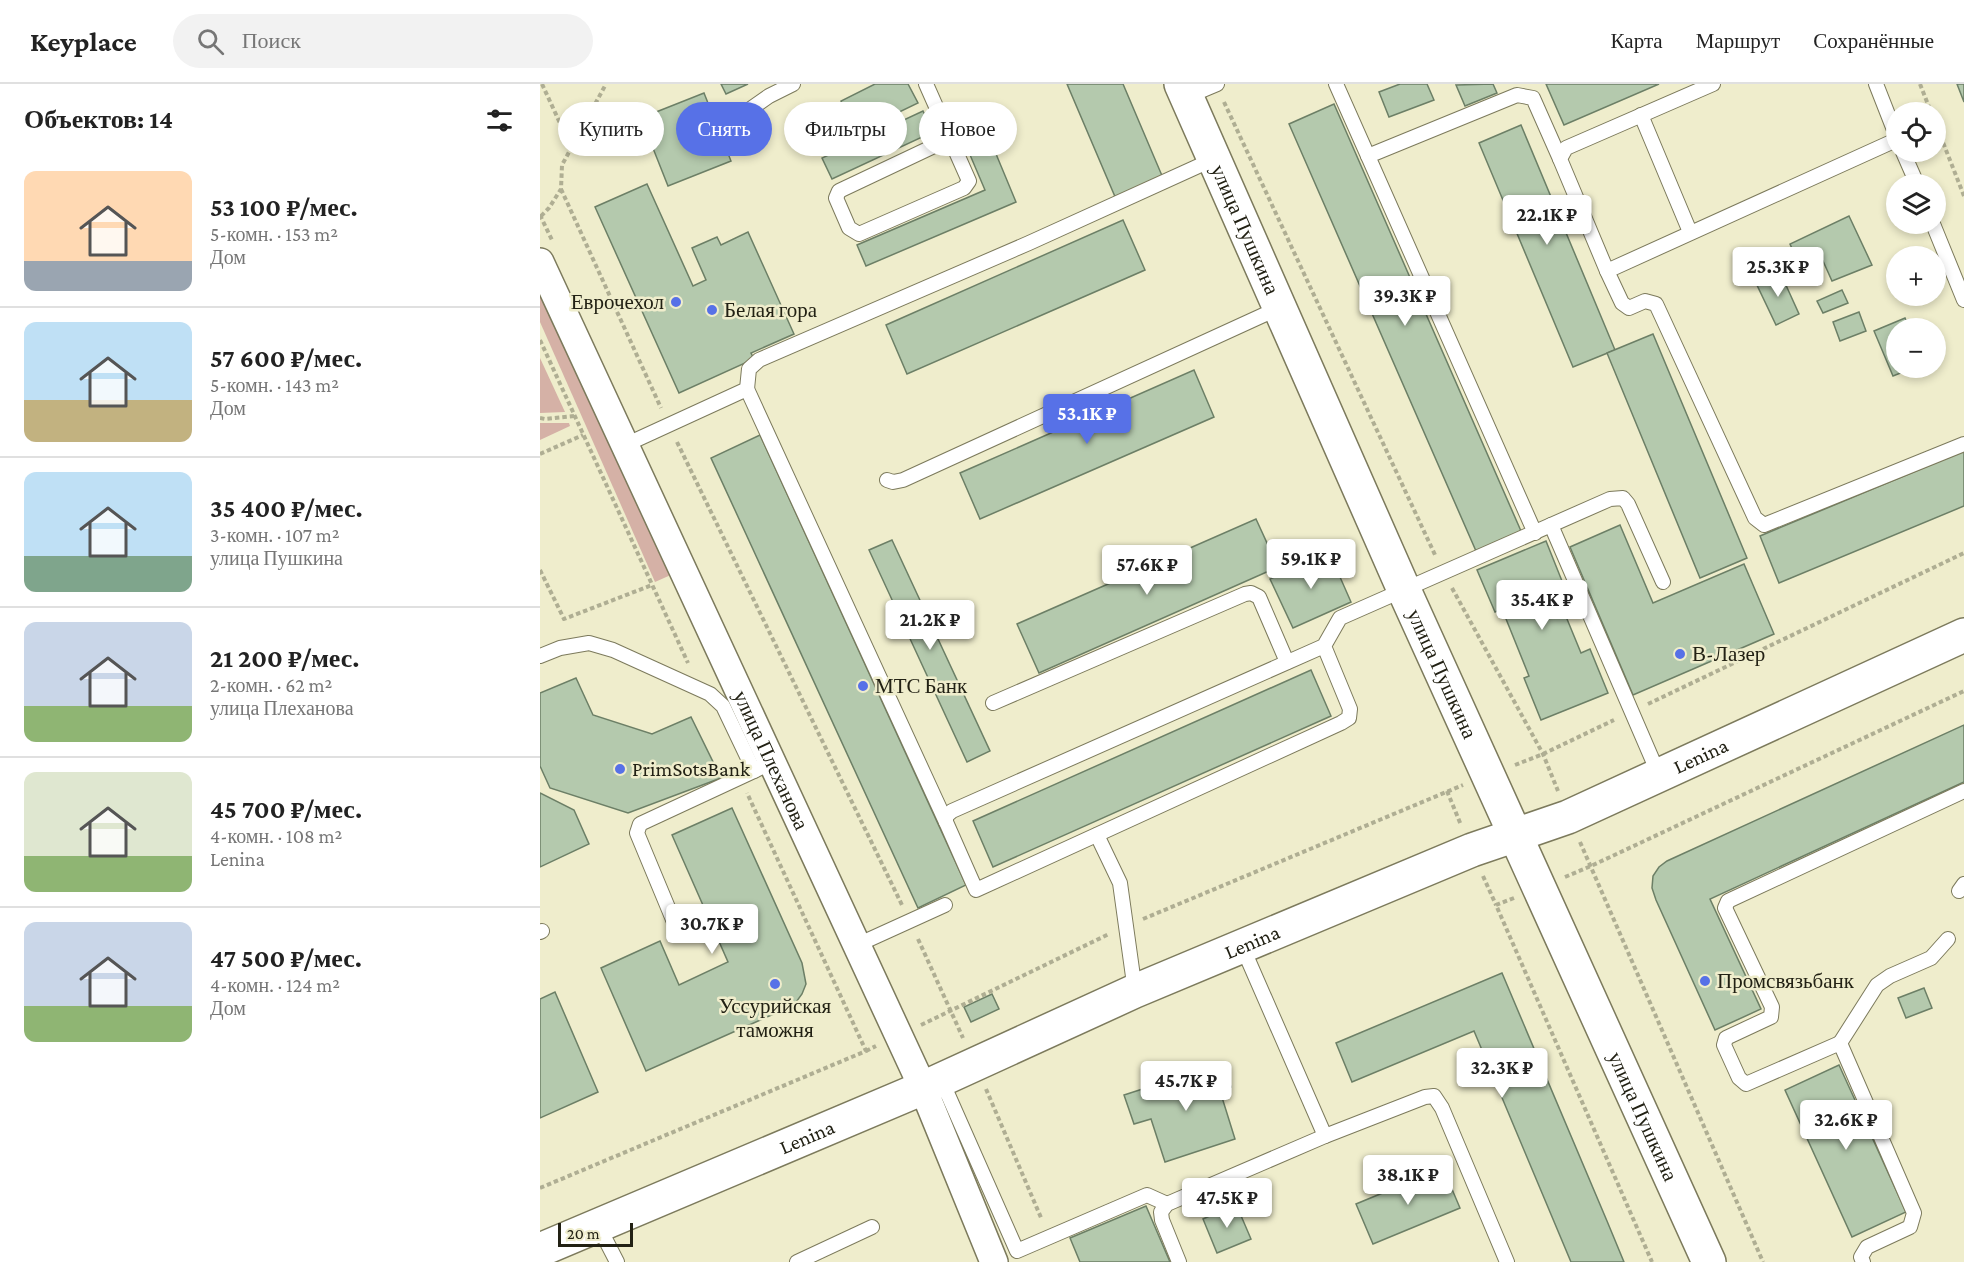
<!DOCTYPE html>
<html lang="ru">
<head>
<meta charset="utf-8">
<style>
  body { margin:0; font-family:"Crimson Pro",serif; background:#f2f2f2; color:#222; height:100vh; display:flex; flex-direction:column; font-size:22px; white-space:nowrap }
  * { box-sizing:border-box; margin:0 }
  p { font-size:20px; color:#767676 }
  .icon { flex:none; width:33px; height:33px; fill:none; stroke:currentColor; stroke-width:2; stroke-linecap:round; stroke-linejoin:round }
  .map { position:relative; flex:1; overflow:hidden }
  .drawer { display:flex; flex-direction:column; background:#fff; width:540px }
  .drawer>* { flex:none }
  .banner { position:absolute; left:18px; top:18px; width:570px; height:54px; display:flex; gap:12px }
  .fabs { position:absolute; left:1346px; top:18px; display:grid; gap:12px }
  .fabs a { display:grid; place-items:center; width:60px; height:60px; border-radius:50%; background:#fff; box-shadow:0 3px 9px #0003; font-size:30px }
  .scale { position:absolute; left:18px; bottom:15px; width:75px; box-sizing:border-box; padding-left:6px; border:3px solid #222114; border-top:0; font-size:16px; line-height:21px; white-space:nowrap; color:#222114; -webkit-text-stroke:4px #efedcc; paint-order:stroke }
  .price { position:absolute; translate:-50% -51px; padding:0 14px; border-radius:6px; background:#fff; color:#222; font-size:20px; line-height:39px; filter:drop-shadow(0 2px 3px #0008) }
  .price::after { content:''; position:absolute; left:50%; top:36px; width:18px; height:14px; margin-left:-9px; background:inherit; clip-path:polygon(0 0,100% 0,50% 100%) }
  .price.selected { background:#5771e7; color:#fff }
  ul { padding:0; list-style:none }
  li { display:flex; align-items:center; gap:18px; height:150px; padding:0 24px }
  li+li { border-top:2px solid #e0e0e0 }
  li span { display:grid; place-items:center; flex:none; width:168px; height:120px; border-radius:12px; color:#555 }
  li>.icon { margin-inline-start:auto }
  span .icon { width:72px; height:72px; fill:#fffc; stroke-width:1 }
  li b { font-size:26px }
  h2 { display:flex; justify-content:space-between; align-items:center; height:72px; padding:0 24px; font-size:26px }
  .tag { padding:0 21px; border-radius:27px; background:#fff; box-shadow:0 3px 9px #0003; font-size:21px; line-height:54px }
  .tag.selected { background:#5771e7; color:#fff }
  header { display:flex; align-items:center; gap:36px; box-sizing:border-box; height:84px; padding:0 30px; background:#fff; border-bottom:2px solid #e0e0e0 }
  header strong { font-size:28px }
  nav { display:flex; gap:33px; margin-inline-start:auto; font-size:21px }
  .search { width:420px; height:54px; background:#f2f2f2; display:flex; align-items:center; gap:15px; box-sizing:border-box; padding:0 21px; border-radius:33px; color:#767676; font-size:22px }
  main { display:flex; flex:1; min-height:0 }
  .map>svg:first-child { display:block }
</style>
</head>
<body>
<header>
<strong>Keyplace</strong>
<div class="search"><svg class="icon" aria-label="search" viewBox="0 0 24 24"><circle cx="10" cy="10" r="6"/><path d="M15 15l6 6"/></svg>Поиск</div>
<nav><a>Карта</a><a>Маршрут</a><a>Сохранённые</a></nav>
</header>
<main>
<section class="drawer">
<h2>Объектов: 14<svg class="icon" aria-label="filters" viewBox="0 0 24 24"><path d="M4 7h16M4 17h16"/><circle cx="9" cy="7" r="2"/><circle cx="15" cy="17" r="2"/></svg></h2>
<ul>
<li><span style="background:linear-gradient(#ffd9b3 75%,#9aa5b1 0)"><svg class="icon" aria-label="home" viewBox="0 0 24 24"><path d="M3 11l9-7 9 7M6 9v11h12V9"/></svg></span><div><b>53 100 ₽/мес.</b><p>5-комн. · 153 m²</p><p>Дом</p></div></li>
<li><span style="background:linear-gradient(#bfe0f5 65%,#c2b280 0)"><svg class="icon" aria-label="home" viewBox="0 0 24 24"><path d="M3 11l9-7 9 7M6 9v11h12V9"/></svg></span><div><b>57 600 ₽/мес.</b><p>5-комн. · 143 m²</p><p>Дом</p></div></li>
<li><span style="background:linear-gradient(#bfe0f5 70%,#7fa58c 0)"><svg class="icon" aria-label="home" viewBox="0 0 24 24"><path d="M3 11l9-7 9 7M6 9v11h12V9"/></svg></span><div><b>35 400 ₽/мес.</b><p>3-комн. · 107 m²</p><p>улица Пушкина</p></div></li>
<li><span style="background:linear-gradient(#c9d6e8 70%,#8fb573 0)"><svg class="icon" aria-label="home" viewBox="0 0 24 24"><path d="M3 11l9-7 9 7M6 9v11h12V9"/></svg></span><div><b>21 200 ₽/мес.</b><p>2-комн. · 62 m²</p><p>улица Плеханова</p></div></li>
<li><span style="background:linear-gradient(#dfe7d0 70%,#8fb573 0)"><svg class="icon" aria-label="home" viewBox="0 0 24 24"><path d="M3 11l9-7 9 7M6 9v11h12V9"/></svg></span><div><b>45 700 ₽/мес.</b><p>4-комн. · 108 m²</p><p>Lenina</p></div></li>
<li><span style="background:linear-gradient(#c9d6e8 70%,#8fb573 0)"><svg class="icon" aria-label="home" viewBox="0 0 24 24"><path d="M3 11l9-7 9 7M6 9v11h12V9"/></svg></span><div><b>47 500 ₽/мес.</b><p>4-комн. · 124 m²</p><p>Дом</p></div></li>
</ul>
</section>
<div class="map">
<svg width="1424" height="1178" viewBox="0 0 1424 1178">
  <rect width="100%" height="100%" fill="#efedcc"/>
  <g fill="#d5b1a6">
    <polygon points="0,190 133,490 115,498 0,238"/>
    <polygon points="0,274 25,328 0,329"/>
    <polygon points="0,339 29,339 30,342 0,356"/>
  </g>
  <g fill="#b4c9ad" stroke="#6c7f66" stroke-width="1.5">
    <polygon points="181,0 208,0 186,10"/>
    <polygon points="335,0 368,0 378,19 316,49 301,17"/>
    <polygon points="527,0 583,0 623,94 576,115"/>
    <polygon points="860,0 887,0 894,16 849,33 839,8"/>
    <polygon points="953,0 957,9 925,22 916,1"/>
    <polygon points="1006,0 1119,0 1024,41"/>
    <polygon points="1417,0 1424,0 1424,18"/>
    <polygon points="164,9 191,77 128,102 101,34"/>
    <polygon points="794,20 981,447 936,467 749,40"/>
    <polygon points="383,27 393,48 292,95 282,74"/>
    <polygon points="439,29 476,118 326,182 317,161 445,106 416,38"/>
    <polygon points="981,41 1075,266 1033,283 939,59"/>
    <polygon points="107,100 153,202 166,196 152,164 177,153 181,161 208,148 254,250 211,269 214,275 139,309 55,123"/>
    <polygon points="1309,132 1332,181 1292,197 1283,177 1262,187 1250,160"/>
    <polygon points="583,136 605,186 367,290 346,241"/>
    <polygon points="1240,188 1259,230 1236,241 1216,199"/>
    <polygon points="1302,206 1308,219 1283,229 1277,217"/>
    <polygon points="1319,228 1326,247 1300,257 1293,238"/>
    <polygon points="1365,234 1369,244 1356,244 1356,284 1373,284 1353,292 1334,247"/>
    <polygon points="1113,250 1207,474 1160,494 1067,269"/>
    <polygon points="654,286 674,333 440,435 420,389"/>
    <polygon points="220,351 426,801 378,824 171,374"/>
    <polygon points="1424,367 1424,422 1239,499 1220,452"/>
    <polygon points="716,435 738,483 499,589 477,540"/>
    <polygon points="1080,441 1113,519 1204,480 1234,550 1093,611 1030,463"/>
    <polygon points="352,456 450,667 427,678 329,466"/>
    <polygon points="1006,457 1022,497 1013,501 1041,569 1050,565 1068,609 1001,636 984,594 989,592 962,525 955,528 937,486"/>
    <polygon points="789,468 811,518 753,544 730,495"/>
    <polygon points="771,586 791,632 453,783 433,737"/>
    <polygon points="36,594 53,631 112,650 151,633 181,694 88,729 10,704 0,682 0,609"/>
    <polygon points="1424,641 1424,698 1170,815 1221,925 1175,946 1116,816 1112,804 1113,792 1119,783 1127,777"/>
    <polygon points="0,709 34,726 49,760 0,783"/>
    <polygon points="192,724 262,879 266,900 262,910 254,921 106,987 61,884 120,857 139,901 188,878 132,751"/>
    <polygon points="962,889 1067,1137 1084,1178 1031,1178 934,947 812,998 796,959"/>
    <polygon points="1384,904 1392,924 1366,934 1358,914"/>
    <polygon points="15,908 58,1008 0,1034 0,915"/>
    <polygon points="452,910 459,925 431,938 424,923"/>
    <polygon points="683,979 691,1003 680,1007 695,1055 625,1078 611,1035 594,1040 584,1011"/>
    <polygon points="1299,981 1366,1128 1312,1153 1245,1006"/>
    <polygon points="903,1084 920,1124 833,1160 816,1120"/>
    <polygon points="696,1120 711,1155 677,1169 663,1135"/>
    <polygon points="606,1122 630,1178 540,1178 530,1154"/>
  </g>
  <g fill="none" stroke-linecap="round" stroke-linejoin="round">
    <g stroke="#7c7a5c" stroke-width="16">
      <g id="lane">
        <polyline points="386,0 429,97 424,104 319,150 309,144 296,114 299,107 411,54"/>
        <polyline points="796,0 828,72"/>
        <polyline points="1336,0 1356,51"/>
        <polyline points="646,13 677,0"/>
        <polyline points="209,26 229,12 253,0"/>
        <polyline points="1101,31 1150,148"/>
        <polyline points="1356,56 1067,187 1082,219 1089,224 1105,217 1116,220 1215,434 1224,441 1424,360"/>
        <polyline points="1363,68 1377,100"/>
        <polyline points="1393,140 1424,216"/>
        <polyline points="1067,187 1020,75 1026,64 1173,0"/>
        <polyline points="207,305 406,738"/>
        <polyline points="85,361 207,305 209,285 219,276 489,159 674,75"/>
        <polyline points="347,396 353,398 363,396 741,223"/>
        <polyline points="1011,441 1119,691"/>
        <polyline points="995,449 828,72 977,11 993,14 1020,75"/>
        <polyline points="784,562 810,625 809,634 801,639 436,806 406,738 406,732 412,727 784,562 800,534 1070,415 1083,414 1088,420 1123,498"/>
        <polyline points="0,572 20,564 49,559 73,566 170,610 183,622 214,687 232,678"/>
        <polyline points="453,619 705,510 711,509 719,513 747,578"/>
        <polyline points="557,751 580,799 595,907"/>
        <polyline points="1419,807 1424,800"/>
        <polyline points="0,848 2,847"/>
        <polyline points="139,850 97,749 100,740 214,687"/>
        <polyline points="317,861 405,821"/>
        <polyline points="702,862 785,1052 885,1013 894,1012 902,1024 967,1178"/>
        <polyline points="1300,959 1337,901 1350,892 1391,874 1408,855"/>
        <polyline points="401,995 477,1167 607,1111 627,1120"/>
        <polyline points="59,1143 77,1178"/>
        <polyline points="257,1178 332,1143"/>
        <polyline points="639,1178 622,1136 621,1128 627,1120 785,1052"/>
        <polyline points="1323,1178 1321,1173 1327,1163 1370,1143 1374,1129 1300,959 1206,1000 1199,994 1184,961 1186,954 1231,933 1232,923 1185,824 1188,817 1424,707"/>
      </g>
    </g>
    <g stroke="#7c7a5c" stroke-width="30">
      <g id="street">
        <path id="s1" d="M0,178L383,1004L454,1178"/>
      </g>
    </g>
    <g stroke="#7c7a5c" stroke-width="36">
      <g id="secondary">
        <path id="s2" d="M641,0L864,506L1169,1178"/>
        <path id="s3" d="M0,1166L383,1004L595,907L932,766L1028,733L1424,551"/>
      </g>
    </g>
    <g stroke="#afae93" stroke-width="4" stroke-dasharray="4.5 3" stroke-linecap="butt">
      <polyline points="2,0 31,63"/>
      <polyline points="1380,0 1391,28"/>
      <polyline points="684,18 896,473"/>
      <polyline points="1395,38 1424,112"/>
      <polyline points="21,105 121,324"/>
      <polyline points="0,131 12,156"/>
      <polyline points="1,132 9,124 21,105 22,81 66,0"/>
      <polyline points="0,256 148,579"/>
      <polyline points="0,334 5,335 34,332"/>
      <polyline points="137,358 362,821"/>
      <polyline points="0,370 43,351"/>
      <polyline points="0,486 24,535 112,501"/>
      <polyline points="912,504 1003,670 1018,707"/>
      <polyline points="1108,620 1424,469"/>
      <polyline points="975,681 1003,670 1074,636"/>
      <polyline points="907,707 921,741"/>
      <polyline points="1040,758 1223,1178"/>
      <polyline points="943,792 956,821"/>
      <polyline points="1025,793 1051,782 1424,607"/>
      <polyline points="974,814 956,821 1112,1178"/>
      <polyline points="603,835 923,701"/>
      <polyline points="378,855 423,954"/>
      <polyline points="381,941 569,850"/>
      <polyline points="326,967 336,962"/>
      <polyline points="446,1005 502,1136"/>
      <polyline points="0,1104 326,967 207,709"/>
    </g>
    <use href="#lane" stroke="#fff" stroke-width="14"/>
    <use href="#street" stroke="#fff" stroke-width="27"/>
    <use href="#secondary" stroke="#fff" stroke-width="33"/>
  </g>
  <g fill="#5771e7" stroke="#efedcc" stroke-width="2">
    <circle cx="136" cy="218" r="6"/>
    <circle cx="172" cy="226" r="6"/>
    <circle cx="1140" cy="570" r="6"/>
    <circle cx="323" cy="602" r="6"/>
    <circle cx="80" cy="685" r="6"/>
    <circle cx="1165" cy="897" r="6"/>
    <circle cx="235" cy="900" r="6"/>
  </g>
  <g text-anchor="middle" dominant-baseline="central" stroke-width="5" stroke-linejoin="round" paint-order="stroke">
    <g font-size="21" fill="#222114" stroke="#efedcc">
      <text stroke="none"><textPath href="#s2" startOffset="159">улица Пушкина</textPath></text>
      <text stroke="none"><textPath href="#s2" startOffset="645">улица Пушкина</textPath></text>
      <text stroke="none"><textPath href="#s3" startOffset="1262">Lenina</textPath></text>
      <text stroke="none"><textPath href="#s1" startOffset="549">улица Плеханова</textPath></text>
      <text stroke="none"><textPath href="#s3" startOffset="776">Lenina</textPath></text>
      <text stroke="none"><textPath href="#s2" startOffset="1131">улица Пушкина</textPath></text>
      <text stroke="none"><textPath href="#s3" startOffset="290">Lenina</textPath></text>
    </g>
    <g font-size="21" fill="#222114" stroke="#efedcc" text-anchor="start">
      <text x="124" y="218" text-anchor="end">Еврочехол</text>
      <text x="184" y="226">Белая гора</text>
      <text x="1152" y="570">В-Лазер</text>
      <text x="335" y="602">МТС Банк</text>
      <text x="92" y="685">PrimSotsBank</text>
      <text x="1177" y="897">Промсвязьбанк</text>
      <text x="235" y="922" text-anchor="middle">Уссурийская<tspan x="235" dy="24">таможня</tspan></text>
    </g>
  </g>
</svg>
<div class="fabs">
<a><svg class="icon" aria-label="locate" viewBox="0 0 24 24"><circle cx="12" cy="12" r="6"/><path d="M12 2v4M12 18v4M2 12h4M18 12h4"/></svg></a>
<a><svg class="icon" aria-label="layers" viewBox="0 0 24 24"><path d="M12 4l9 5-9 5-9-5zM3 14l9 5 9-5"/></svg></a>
<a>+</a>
<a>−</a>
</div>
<div class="scale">20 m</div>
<b class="price" style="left:1007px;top:162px">22.1K ₽</b>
<b class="price" style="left:1238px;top:214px">25.3K ₽</b>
<b class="price" style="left:865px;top:243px">39.3K ₽</b>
<b class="price selected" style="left:547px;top:361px">53.1K ₽</b>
<b class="price" style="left:771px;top:506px">59.1K ₽</b>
<b class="price" style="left:607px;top:512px">57.6K ₽</b>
<b class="price" style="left:1002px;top:547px">35.4K ₽</b>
<b class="price" style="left:390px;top:567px">21.2K ₽</b>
<b class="price" style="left:172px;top:871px">30.7K ₽</b>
<b class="price" style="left:962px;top:1015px">32.3K ₽</b>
<b class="price" style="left:646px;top:1028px">45.7K ₽</b>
<b class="price" style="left:1306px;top:1067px">32.6K ₽</b>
<b class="price" style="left:868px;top:1122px">38.1K ₽</b>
<b class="price" style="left:687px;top:1145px">47.5K ₽</b>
<div class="banner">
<a class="tag">Купить</a>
<a class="tag selected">Снять</a>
<a class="tag">Фильтры</a>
<a class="tag">Новое</a>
</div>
</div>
</main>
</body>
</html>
